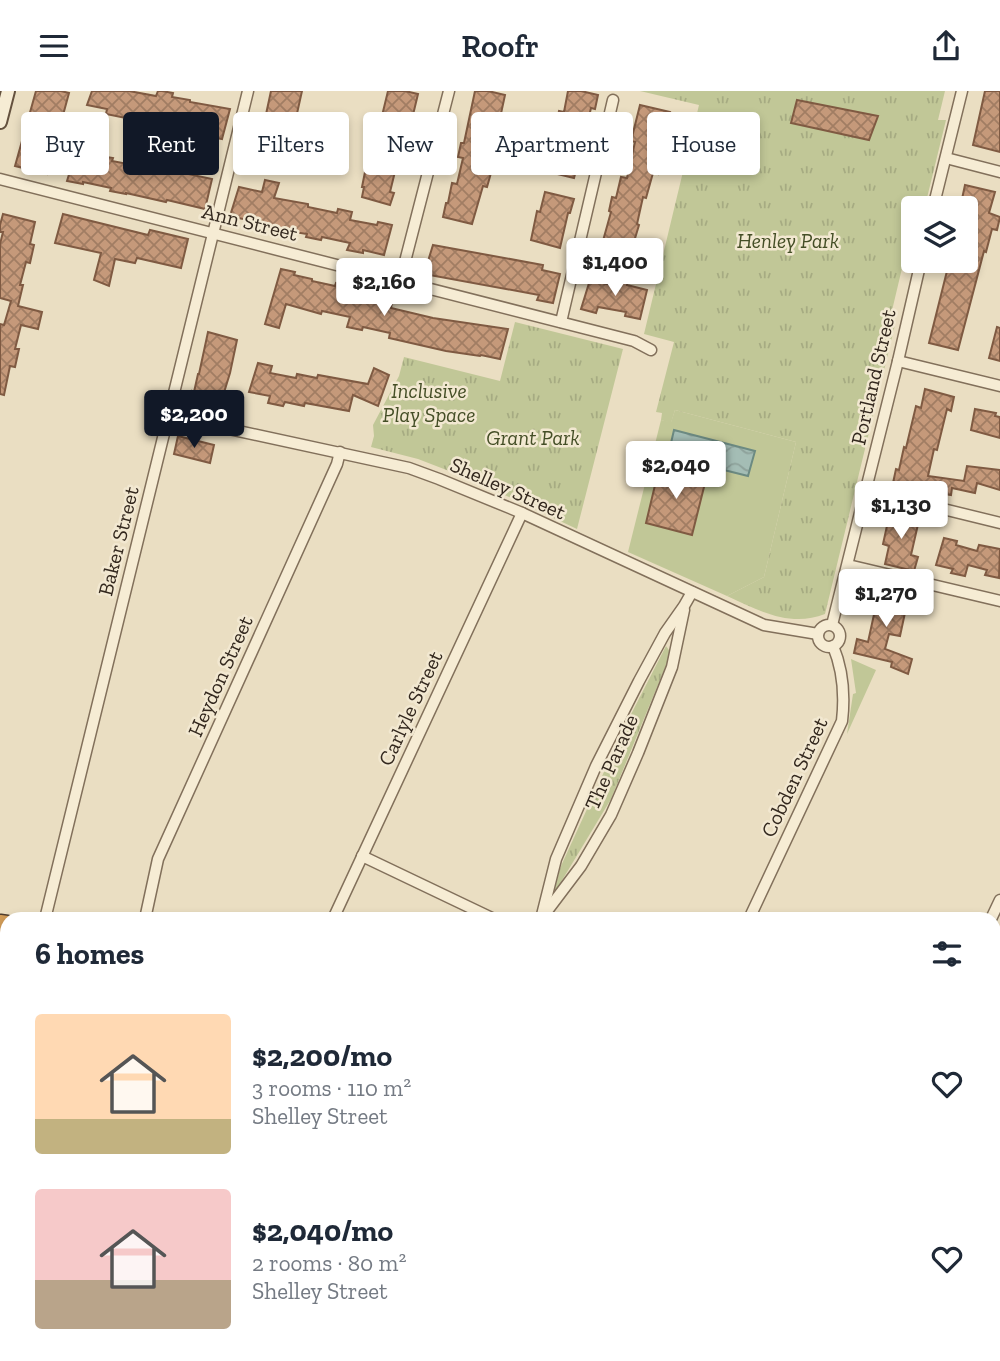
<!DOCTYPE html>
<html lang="en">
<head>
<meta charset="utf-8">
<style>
  body { margin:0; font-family:"Zilla Slab",serif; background:#f2f2f3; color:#1f2937; height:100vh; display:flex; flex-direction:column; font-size:26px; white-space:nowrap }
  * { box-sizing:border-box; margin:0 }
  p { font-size:23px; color:#747a83 }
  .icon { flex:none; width:38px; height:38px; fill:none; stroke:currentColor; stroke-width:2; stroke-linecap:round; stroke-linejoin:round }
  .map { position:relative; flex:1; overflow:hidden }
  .side { position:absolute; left:0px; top:821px; width:1001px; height:450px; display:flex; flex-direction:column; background:#fff; border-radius:21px 21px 0 0; box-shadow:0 4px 10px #0003 }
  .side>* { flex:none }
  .guide { position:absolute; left:21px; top:21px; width:959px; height:63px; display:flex; gap:14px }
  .controls { position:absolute; left:901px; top:105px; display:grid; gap:14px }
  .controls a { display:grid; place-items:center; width:77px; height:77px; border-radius:7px; background:#fff; box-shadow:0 4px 10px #0003; font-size:35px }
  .price { position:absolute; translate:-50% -60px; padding:0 16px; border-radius:7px; background:#fff; color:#222; font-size:23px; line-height:46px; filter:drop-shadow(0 2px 4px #0008) }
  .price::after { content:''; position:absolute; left:50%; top:42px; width:21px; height:16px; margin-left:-10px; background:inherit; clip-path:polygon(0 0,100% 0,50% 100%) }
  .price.active { background:#111827; color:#fff }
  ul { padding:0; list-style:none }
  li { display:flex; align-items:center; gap:21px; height:175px; padding:0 35px }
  li span { display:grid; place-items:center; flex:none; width:196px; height:140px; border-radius:7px; color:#555 }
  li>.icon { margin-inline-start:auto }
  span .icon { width:84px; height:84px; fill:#fffc; stroke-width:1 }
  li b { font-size:30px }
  h2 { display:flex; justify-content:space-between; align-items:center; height:84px; padding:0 35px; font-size:30px }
  .chip { padding:0 24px; border-radius:7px; background:#fff; box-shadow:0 4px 10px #0003; font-size:24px; line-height:63px }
  .chip.active { background:#111827; color:#fff }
  header { display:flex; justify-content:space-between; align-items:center; height:91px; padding:0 35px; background:#fff; font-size:32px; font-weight:600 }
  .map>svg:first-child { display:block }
</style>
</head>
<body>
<header><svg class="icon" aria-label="menu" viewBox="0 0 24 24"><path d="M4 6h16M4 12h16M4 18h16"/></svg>Roofr<svg class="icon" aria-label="share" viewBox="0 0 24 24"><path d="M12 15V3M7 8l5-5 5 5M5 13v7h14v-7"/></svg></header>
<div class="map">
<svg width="1000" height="1270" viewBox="0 0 1000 1270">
  <defs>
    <pattern id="park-tufts" width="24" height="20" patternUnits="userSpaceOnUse" patternTransform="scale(1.75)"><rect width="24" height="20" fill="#c1c797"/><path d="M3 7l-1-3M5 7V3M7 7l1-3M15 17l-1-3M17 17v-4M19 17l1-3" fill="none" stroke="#a6ab82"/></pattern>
    <pattern id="water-waves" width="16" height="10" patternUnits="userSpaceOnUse" patternTransform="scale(1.75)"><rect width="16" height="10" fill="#a4bdb5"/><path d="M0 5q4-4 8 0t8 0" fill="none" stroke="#8ea29b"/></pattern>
    <pattern id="building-cross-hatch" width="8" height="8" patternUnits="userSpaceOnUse" patternTransform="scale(1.75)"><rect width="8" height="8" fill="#c5997a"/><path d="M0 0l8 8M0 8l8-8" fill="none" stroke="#a17d63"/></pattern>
  </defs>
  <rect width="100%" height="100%" fill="#eadec2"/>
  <g fill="#c1c797">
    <polygon points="675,319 796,351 764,486 727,505 628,461 661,329 671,331"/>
    <polygon points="851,568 876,579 847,643 853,603 856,602"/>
  </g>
  <g fill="url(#park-tufts)">
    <path d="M640,0H945L938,29H946L927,107L920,105L917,117H914L913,131L890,228L896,230L825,523C790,537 758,519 727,505L764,486L796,351L675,319L671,332L661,329L662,322L656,321L674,251L644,243L699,14Z"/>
    <polygon points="515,231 623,258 577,438 475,390 418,368 371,356 374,345 373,334 399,285 404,266 500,290"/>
    <polygon points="666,555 671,562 611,708 555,801 555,797 561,775 624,637"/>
  </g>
  <polygon fill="url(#water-waves)" stroke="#6c8a82" stroke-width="2" points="674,339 755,360 748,385 668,365"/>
  <g fill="url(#building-cross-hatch)" stroke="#7f5a42" stroke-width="2">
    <polygon points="36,0 61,0 69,2 47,83 15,75"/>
    <polygon points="92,0 129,0 156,5 158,0 162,0 173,2 172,6 190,9 190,11 230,18 222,48 186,41 186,39 167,35 168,32 142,27 141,33 125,30 126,27 106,23 107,18 87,14"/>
    <polygon points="271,0 302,0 296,27 280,23 275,52 307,61 304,75 268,65 261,82 245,75 248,64 256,66 261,42 258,41 261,27 265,28"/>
    <polygon points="388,0 405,0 418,3 406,53 402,52 390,101 394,102 390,114 362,106 364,96 362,96 367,71 370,71 374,58"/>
    <polygon points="475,0 488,0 505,4 494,55 491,55 485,80 491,82 487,96 483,95 472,133 443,126 446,112 448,112 452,92 457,93 463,67 458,66 461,52 464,52"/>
    <polygon points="568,0 581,0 598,4 595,18 591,17 583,50 586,51 583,65 580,65 574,87 545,80 548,66 552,67 559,35 556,34 559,20 564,21"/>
    <polygon points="985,0 1000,0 1000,61 973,54"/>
    <polygon points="797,9 878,25 869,49 791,32"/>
    <polygon points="640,14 670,21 657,68 661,69 658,83 653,82 646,107 643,106 637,133 639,134 630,164 601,157 611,121 609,120 612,106 616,107 621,86 627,87 635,51 631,50"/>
    <polygon points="76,61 113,67 112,70 138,75 139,74 178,82 179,81 212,88 205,118 167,109 166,111 126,102 126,103 110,100 111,97 83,91 83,93 67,90"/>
    <polygon points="265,89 279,92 274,107 308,113 308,116 337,122 338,118 352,121 350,129 377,134 378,131 392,134 384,164 363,159 363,162 347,159 350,152 322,146 321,149 306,146 307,143 269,137 269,134 230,125 239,96 262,101"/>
    <polygon points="965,94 995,101 989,122 1000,126 997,139 992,138 986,161 984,160 958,259 929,252 948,176 949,176 951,170 966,170 966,139 972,110 962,108"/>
    <polygon points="545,101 574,108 570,122 568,122 560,157 531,149 537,120 540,121"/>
    <polygon points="3,123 35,131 30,153 34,154 30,172 26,171 20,194 23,194 18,215 42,221 38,238 21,234 15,258 19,258 15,276 10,275 4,304 0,303 0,233 4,234 11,210 0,207 0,153 3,141 0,141 0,134"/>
    <polygon points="63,123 148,144 150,139 188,148 181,177 137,167 135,172 115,168 109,195 94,189 101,162 55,152"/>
    <polygon points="433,154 543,174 542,179 560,183 553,212 537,209 539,204 424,183"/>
    <polygon points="281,178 295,181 294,184 312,188 312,190 335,195 336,192 350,195 348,205 377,211 378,209 392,211 391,217 433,227 508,238 500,268 481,264 480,265 446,260 389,247 390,242 363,236 362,239 347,236 350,226 322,220 321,223 286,213 279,237 265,233"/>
    <polygon points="614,188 628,191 627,194 647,199 640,228 625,225 626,221 598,216 596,222 581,218 590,189 612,194"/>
    <polygon points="997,236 1000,237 1000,270 989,267"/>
    <polygon points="208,241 237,249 230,282 218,321 189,314 192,300 194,301 198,283 199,283"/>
    <polygon points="258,272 272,275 270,282 296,287 297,283 317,287 318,284 368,293 374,277 389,284 378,315 353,304 349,320 305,312 304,315 285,311 283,315 268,312 270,305 249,301"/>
    <polygon points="925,298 954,306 951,320 947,318 937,359 934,358 928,385 964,390 967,375 1000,379 1000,399 977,392 975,402 952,397 951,404 921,399 893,392 896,378 899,379 904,356 906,357 916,315 921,317"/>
    <polygon points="975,318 996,322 995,325 1000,326 1000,347 971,339"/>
    <polygon points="178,345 214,354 210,372 174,363"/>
    <polygon points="662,377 706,388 692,444 646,432 656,390 658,391"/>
    <polygon points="890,421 919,429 911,464 918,466 914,480 885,473 889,455 883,453"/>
    <polygon points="944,447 957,450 956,454 977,460 979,454 1000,458 999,487 985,484 987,479 968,474 965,485 951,482 953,478 936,474"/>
    <polygon points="880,496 909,503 900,545 889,543 885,558 912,568 908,583 891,576 892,571 854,562 857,548 868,551"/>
  </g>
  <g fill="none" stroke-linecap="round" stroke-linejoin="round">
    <g stroke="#82705b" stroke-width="13">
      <g id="street">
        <polyline points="946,67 1000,81"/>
        <polyline points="0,88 634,250 651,259"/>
        <polyline points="933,117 962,0"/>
        <polyline points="400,190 449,0"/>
        <polyline points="561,231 613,9"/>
        <polyline points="898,270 1000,295"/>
        <polyline points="169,325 409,377 439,388 522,422 764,534 818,543"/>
        <polyline points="866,399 1000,432"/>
        <polyline points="848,474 1000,510"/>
        <circle cx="829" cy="545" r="11"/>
        <polyline points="832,534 898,270 921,170"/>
        <polyline points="362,765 494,828"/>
        <polyline points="544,824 581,775 611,724 638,662 672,576 684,519"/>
        <polyline points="45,828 248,0"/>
        <polyline points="145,828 158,768 337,373 340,361"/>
        <polyline points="333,828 522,422"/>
        <polyline points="541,828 556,768 596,675 639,590 665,542 684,515 692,501"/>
        <path d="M749,828L842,630C845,604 843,579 833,555"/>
        <polyline points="991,828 1000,809"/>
        <polyline points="0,933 3,909 7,890"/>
        <polyline points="0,1085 7,1086"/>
        <polyline points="95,1270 97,1264"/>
        <polyline points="280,1270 281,1264"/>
        <polyline points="426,1270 428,1264"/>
      </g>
    </g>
    <g stroke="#64513e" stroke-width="16">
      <g id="secondary">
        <polyline points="0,31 8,0"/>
        <polyline points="718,1270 719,1264"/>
      </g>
    </g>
    <g stroke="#503e2f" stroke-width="21">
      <g id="highway">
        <polyline points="0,833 7,834"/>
        <polyline points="0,847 7,848"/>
        <polyline points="994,1255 1000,1253"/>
        <polyline points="852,1264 869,1270"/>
        <polyline points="904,1264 938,1267 967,1264"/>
      </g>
    </g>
    <use href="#street" stroke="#f6ecd4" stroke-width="10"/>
    <use href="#secondary" stroke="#f6ecd4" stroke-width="12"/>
    <use href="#highway" stroke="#d39d58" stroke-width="18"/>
  </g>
  <g text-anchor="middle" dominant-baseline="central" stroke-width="5" stroke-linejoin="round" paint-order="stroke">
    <g font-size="21" fill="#33281e" stroke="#f2e8d1">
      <text transform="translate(250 131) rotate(14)">Ann Street</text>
      <text transform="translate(873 286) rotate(-77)">Portland Street</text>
      <text transform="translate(508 397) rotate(24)">Shelley Street</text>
      <text transform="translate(118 450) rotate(-76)">Baker Street</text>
      <text transform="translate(220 585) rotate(-66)">Heydon Street</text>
      <text transform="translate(410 617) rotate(-65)">Carlyle Street</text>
      <text transform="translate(611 671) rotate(-66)">The Parade</text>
      <text transform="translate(794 686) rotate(-65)">Cobden Street</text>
    </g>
    <g font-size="21" font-style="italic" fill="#444e26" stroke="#f2e8d1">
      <text x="788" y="149">Henley Park</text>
      <text x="429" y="299">Inclusive<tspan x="429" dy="24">Play Space</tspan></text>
      <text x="533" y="346">Grant Park</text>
    </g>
  </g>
</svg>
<div class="controls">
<a><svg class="icon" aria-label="layers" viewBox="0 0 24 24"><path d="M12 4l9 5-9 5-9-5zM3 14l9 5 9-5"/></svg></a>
</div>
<b class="price" style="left:615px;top:207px">$1,400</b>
<b class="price" style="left:384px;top:227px">$2,160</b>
<b class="price active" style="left:194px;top:359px">$2,200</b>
<b class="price" style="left:676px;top:410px">$2,040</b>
<b class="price" style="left:901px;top:450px">$1,130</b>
<b class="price" style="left:886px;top:538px">$1,270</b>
<div class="guide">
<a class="chip">Buy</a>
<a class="chip active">Rent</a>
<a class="chip">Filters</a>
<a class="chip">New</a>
<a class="chip">Apartment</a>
<a class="chip">House</a>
</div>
<section class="side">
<h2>6 homes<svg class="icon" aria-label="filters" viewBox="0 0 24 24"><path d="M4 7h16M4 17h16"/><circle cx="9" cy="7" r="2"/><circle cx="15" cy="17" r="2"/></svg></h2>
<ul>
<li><span style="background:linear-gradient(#ffd9b3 75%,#c2b280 0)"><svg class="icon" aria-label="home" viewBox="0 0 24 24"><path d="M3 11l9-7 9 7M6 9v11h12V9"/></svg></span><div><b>$2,200/mo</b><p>3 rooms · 110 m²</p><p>Shelley Street</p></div><svg class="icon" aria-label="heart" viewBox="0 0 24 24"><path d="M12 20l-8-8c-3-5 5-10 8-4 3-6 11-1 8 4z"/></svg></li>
<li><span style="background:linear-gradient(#f6c9c9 65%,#b9a48a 0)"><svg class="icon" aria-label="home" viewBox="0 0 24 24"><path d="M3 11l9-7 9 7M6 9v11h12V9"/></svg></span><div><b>$2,040/mo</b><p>2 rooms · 80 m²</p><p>Shelley Street</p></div><svg class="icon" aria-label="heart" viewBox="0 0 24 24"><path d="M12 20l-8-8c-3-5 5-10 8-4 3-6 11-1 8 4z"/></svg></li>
</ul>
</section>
</div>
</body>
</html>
